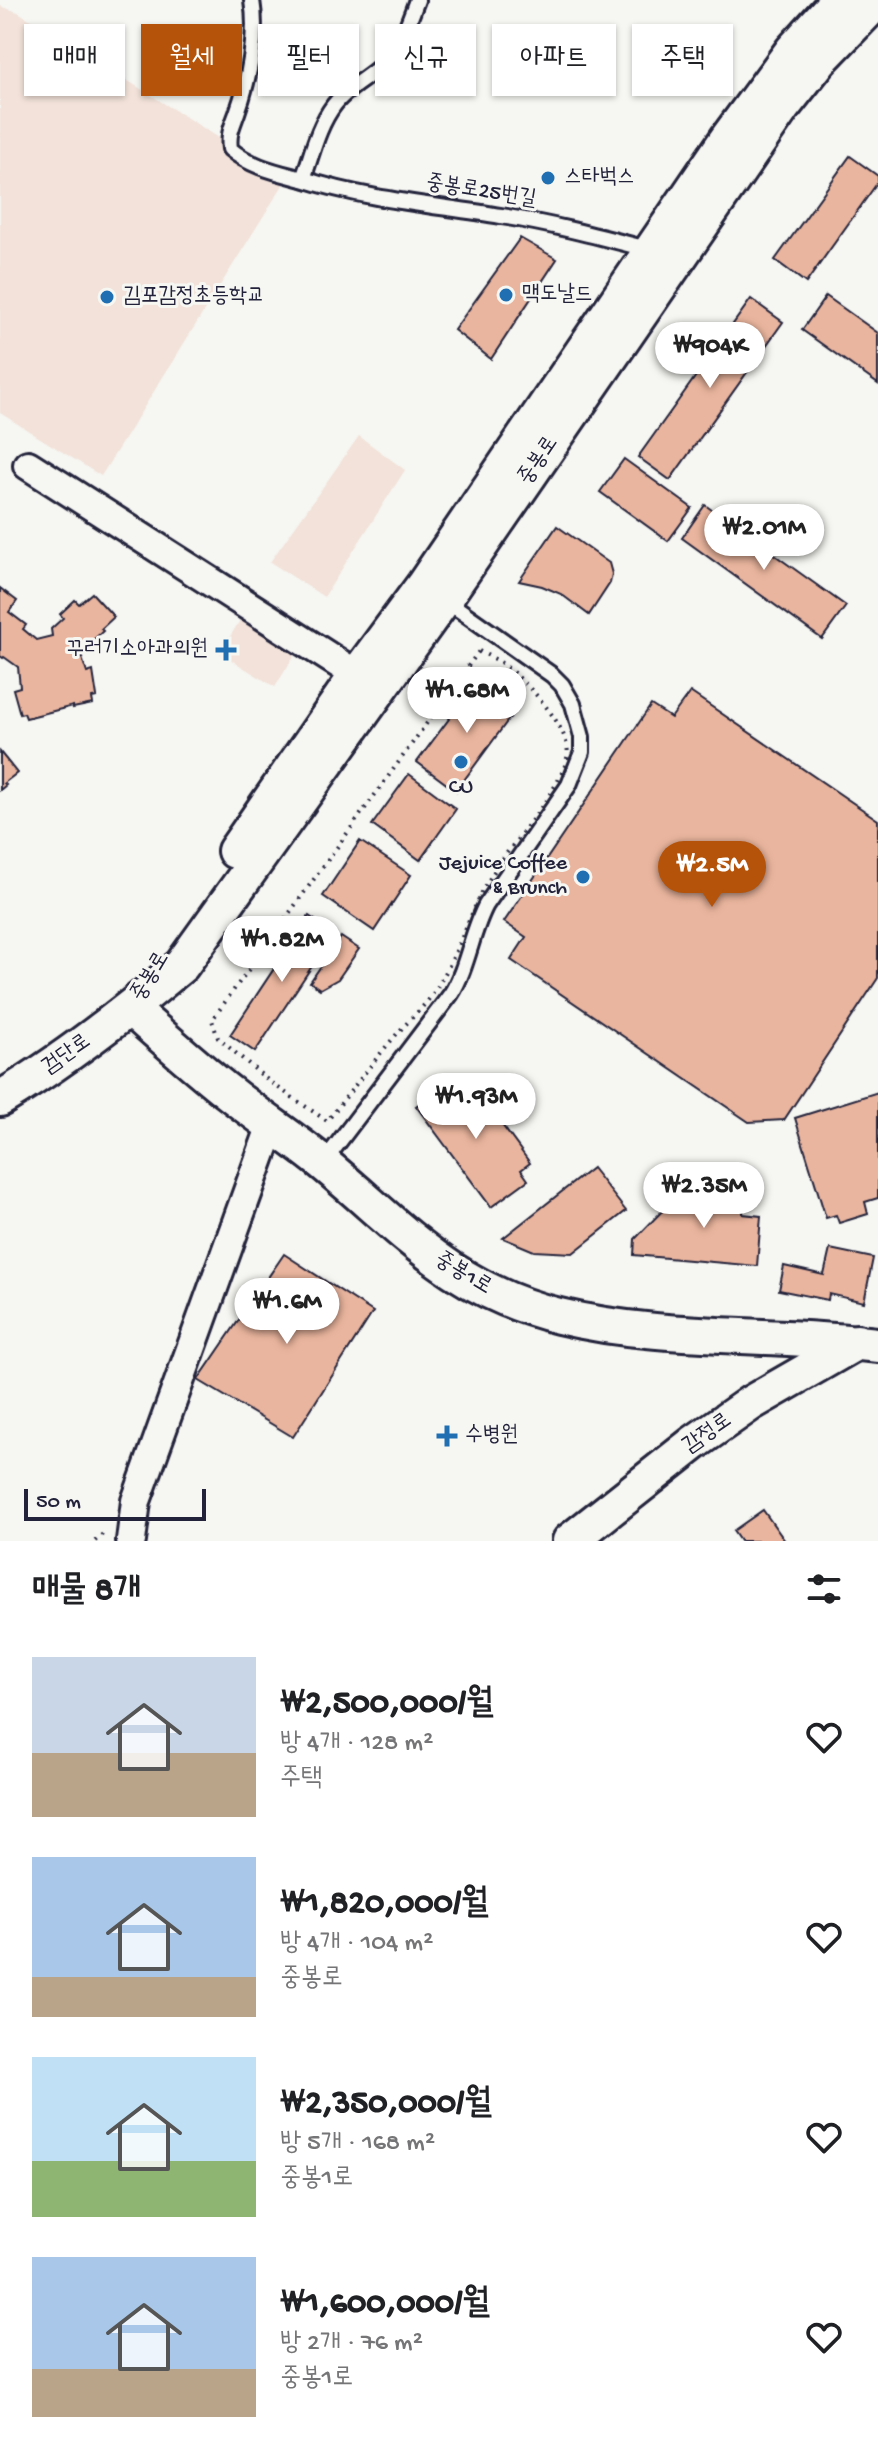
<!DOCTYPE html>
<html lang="ko">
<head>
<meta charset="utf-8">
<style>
  body { margin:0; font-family:"Gochi Hand","Poor Story",sans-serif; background:#f6f6f6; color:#202124; height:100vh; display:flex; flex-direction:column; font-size:30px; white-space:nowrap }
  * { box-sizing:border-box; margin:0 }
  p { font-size:26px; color:#757577 }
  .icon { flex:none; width:44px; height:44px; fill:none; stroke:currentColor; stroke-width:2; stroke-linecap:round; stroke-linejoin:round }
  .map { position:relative; height:1541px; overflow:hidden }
  .details { display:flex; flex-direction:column; background:#fff; flex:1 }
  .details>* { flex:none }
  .top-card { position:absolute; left:24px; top:24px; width:830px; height:72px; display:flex; gap:16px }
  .scale { position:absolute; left:24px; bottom:20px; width:182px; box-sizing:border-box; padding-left:8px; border:4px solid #22223b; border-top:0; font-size:22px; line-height:28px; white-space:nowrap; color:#22223b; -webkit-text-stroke:6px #f6f6f2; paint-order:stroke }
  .price { position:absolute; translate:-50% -68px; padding:0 18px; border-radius:28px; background:#fff; color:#222; font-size:26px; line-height:52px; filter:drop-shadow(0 2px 4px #0008) }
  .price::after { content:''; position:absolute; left:50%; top:48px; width:24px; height:18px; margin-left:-12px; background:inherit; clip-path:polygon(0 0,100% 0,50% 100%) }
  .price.current { background:#b45309; color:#fff }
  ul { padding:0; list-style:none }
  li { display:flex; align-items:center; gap:24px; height:200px; padding:0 32px }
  li span { display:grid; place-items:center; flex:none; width:224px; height:160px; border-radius:0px; color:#555 }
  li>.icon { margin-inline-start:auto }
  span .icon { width:96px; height:96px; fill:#fffc; stroke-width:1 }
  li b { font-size:34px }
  h2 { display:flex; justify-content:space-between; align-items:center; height:96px; padding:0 32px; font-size:34px }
  .pill { padding:0 28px; border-radius:0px; background:#fff; box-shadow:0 2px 6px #0004; font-size:28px; line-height:72px }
  .pill.current { background:#b45309; color:#fff }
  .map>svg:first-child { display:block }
</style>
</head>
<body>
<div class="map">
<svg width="878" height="1541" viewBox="0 0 878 1541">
  <rect width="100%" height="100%" fill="#f6f6f2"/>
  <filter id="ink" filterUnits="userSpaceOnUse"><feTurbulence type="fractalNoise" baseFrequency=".0125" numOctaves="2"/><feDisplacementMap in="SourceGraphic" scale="16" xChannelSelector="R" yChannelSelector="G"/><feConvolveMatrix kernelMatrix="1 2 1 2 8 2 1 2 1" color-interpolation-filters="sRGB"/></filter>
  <g filter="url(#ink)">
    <g fill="#f2e2d9">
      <polygon points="0,6 18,12 286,180 101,476 0,413"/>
      <polygon points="359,436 405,470 324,597 270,562"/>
      <polygon points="245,612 300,646 275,687 220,653"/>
    </g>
    <g fill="#eab59e" stroke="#22223b" stroke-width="2">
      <polygon points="850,156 878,176 878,182 806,283 775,260"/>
      <polygon points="520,238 557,259 491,359 454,330"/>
      <polygon points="826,296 878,333 878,384 802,330"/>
      <polygon points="751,299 783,322 670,480 638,457"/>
      <polygon points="624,459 692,508 668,541 600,492"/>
      <polygon points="705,505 846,606 822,639 682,538"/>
      <polygon points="557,526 609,563 612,574 610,583 589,615 561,594 542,586 519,581"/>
      <polygon points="0,588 17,601 9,612 26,625 23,629 36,640 52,636 51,629 63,618 60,614 75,600 79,604 92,593 114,617 101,629 103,631 80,652 87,673 93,671 97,697 92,698 93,704 73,708 73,706 26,718 24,713 20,714 13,689 20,687 18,667 4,657 3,658 0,656"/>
      <polygon points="478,680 517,708 456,791 417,762"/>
      <polygon points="690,692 878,820 878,978 784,1120 749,1122 511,960 526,937 504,922 651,705 671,718"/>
      <polygon points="0,752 17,773 4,783 6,785 0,790"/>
      <polygon points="409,774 456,809 420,860 372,825"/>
      <polygon points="360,841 411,875 374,931 323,896"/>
      <polygon points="309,916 334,933 255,1052 230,1035"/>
      <polygon points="341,937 359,949 338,979 320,989 310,982"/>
      <polygon points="450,1080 463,1097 475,1088 530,1163 521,1170 528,1180 491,1207 416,1106"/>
      <polygon points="878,1092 878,1198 865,1202 868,1214 839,1223 836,1215 826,1218 795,1118"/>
      <polygon points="592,1168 626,1211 573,1253 534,1251 503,1238"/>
      <polygon points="687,1187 745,1192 743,1214 761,1216 757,1266 634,1255 635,1239 664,1209 685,1211"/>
      <polygon points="830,1249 873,1258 864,1302 829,1294 828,1300 779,1290 784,1266 824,1275"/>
      <polygon points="284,1254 373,1312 293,1437 198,1380"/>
      <polygon points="763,1510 785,1541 740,1541 733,1531"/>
    </g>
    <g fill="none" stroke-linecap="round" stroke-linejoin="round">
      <g stroke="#22223b" stroke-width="20">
        <g id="service">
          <path d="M252,0C258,36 249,79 237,113C232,127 228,134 230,149C251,167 277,172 303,179"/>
          <path d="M417,0C408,23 401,48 382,65C367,79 346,88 334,105C318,126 312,154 303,179C368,200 435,205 501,216C552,224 601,237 651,250"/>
          <path d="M323,1163L451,994C468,967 471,933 486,905L569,785L582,752V737L573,704L562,685L552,675L444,599"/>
        </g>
      </g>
      <g stroke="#22223b" stroke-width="34">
        <g id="minor">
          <polyline points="28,465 357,675"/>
          <polyline points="131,1541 136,1501 272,1125"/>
        </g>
      </g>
      <g stroke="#22223b" stroke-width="40">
        <g id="tertiary">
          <polyline points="235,851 357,675 423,586 727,139 792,51 838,0"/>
          <path d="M131,1009C164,1038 197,1068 232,1095C262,1119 295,1140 324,1164C404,1230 452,1290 559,1316C662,1341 774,1332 878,1345"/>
          <path d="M0,1099C65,1060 124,1014 182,965L444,599L782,108L820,60L878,0"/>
          <polyline points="570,1541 694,1443 751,1403 857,1342"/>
        </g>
      </g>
      <g stroke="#22223b" stroke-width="4" stroke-dasharray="2 6" stroke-linecap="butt">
        <path d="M479,651C486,655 494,658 500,662C523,678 574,729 567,758C560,791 513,841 495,870C469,909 459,956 432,995C422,1009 407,1022 396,1035C372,1063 350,1092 327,1121L270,1082L218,1038L212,1020Z"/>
        <polyline points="95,1541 106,1531"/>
      </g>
      <use href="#service" stroke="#f6f6f2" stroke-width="14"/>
      <use href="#minor" stroke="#f6f6f2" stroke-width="28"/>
      <use href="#tertiary" stroke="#f6f6f2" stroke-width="34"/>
    </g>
  </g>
  <g fill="#1f6fb2" stroke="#f6f6f2" stroke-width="3">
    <circle cx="548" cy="178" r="8"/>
    <circle cx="506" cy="295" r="8"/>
    <circle cx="107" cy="297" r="8"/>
    <path d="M222 638h8v8h8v8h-8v8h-8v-8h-8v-8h8z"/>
    <circle cx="461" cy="762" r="8"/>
    <circle cx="583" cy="877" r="8"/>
    <path d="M443 1424h8v8h8v8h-8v8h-8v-8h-8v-8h8z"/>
  </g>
  <g text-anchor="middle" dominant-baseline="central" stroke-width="6" stroke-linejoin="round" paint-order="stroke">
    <g font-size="22" fill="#22223b" stroke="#f6f6f2" text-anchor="start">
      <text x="564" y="178">스타벅스</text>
      <text x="522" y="295">맥도날드</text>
      <text x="123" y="297">김포감정초등학교</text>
      <text x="208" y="650" text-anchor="end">꾸러기소아과의원</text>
      <text x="461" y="788" text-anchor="middle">CU</text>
      <text x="567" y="864" text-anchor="end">Jejuice Coffee<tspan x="567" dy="25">&amp; Brunch</tspan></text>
      <text x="465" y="1436">수병원</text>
    </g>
    <g font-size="22" fill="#22223b" stroke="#f6f6f2">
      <text transform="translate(481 192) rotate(9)">중봉로25번길</text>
      <text transform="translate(539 461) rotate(-56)">중봉로</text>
      <text transform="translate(151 977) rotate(-59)">중봉로</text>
      <text transform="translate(67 1055) rotate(-35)">검단로</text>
      <text transform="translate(463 1274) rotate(31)">중봉1로</text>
      <text transform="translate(708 1434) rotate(-35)">감정로</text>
    </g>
  </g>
</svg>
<div class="scale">50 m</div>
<b class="price" style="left:710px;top:390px">₩904K</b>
<b class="price" style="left:764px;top:572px">₩2.01M</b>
<b class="price" style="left:467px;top:735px">₩1.68M</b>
<b class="price current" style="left:712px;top:909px">₩2.5M</b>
<b class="price" style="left:282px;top:984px">₩1.82M</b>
<b class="price" style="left:476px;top:1141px">₩1.93M</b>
<b class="price" style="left:704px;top:1230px">₩2.35M</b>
<b class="price" style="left:287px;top:1346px">₩1.6M</b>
<div class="top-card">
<a class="pill">매매</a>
<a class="pill current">월세</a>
<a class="pill">필터</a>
<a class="pill">신규</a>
<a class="pill">아파트</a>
<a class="pill">주택</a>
</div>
</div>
<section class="details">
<h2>매물 8개<svg class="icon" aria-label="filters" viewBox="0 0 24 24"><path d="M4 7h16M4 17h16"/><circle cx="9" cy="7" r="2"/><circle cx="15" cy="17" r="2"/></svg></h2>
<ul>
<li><span style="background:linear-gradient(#c9d6e8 60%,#b9a48a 0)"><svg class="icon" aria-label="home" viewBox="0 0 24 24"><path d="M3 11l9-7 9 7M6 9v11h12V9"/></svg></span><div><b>₩2,500,000/월</b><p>방 4개 · 128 m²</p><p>주택</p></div><svg class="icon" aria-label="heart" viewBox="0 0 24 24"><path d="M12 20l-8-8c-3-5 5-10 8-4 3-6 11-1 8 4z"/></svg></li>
<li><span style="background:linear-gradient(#a9c7e8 75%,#b9a48a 0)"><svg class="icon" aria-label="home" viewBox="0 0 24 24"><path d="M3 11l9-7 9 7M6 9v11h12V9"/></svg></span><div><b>₩1,820,000/월</b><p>방 4개 · 104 m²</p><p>중봉로</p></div><svg class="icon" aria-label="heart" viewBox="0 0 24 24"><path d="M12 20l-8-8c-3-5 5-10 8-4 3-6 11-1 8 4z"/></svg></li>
<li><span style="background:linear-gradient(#bfe0f5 65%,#8fb573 0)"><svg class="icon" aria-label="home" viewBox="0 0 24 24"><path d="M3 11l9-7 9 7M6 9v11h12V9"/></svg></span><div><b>₩2,350,000/월</b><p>방 5개 · 168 m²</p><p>중봉1로</p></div><svg class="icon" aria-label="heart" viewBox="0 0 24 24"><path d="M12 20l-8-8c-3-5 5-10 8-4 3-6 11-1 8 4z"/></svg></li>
<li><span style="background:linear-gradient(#a9c7e8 70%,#b9a48a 0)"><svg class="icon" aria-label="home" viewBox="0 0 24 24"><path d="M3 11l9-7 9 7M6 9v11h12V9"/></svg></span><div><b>₩1,600,000/월</b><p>방 2개 · 76 m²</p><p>중봉1로</p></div><svg class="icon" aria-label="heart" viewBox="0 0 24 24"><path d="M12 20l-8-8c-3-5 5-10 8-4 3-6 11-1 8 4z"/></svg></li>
</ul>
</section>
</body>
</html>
